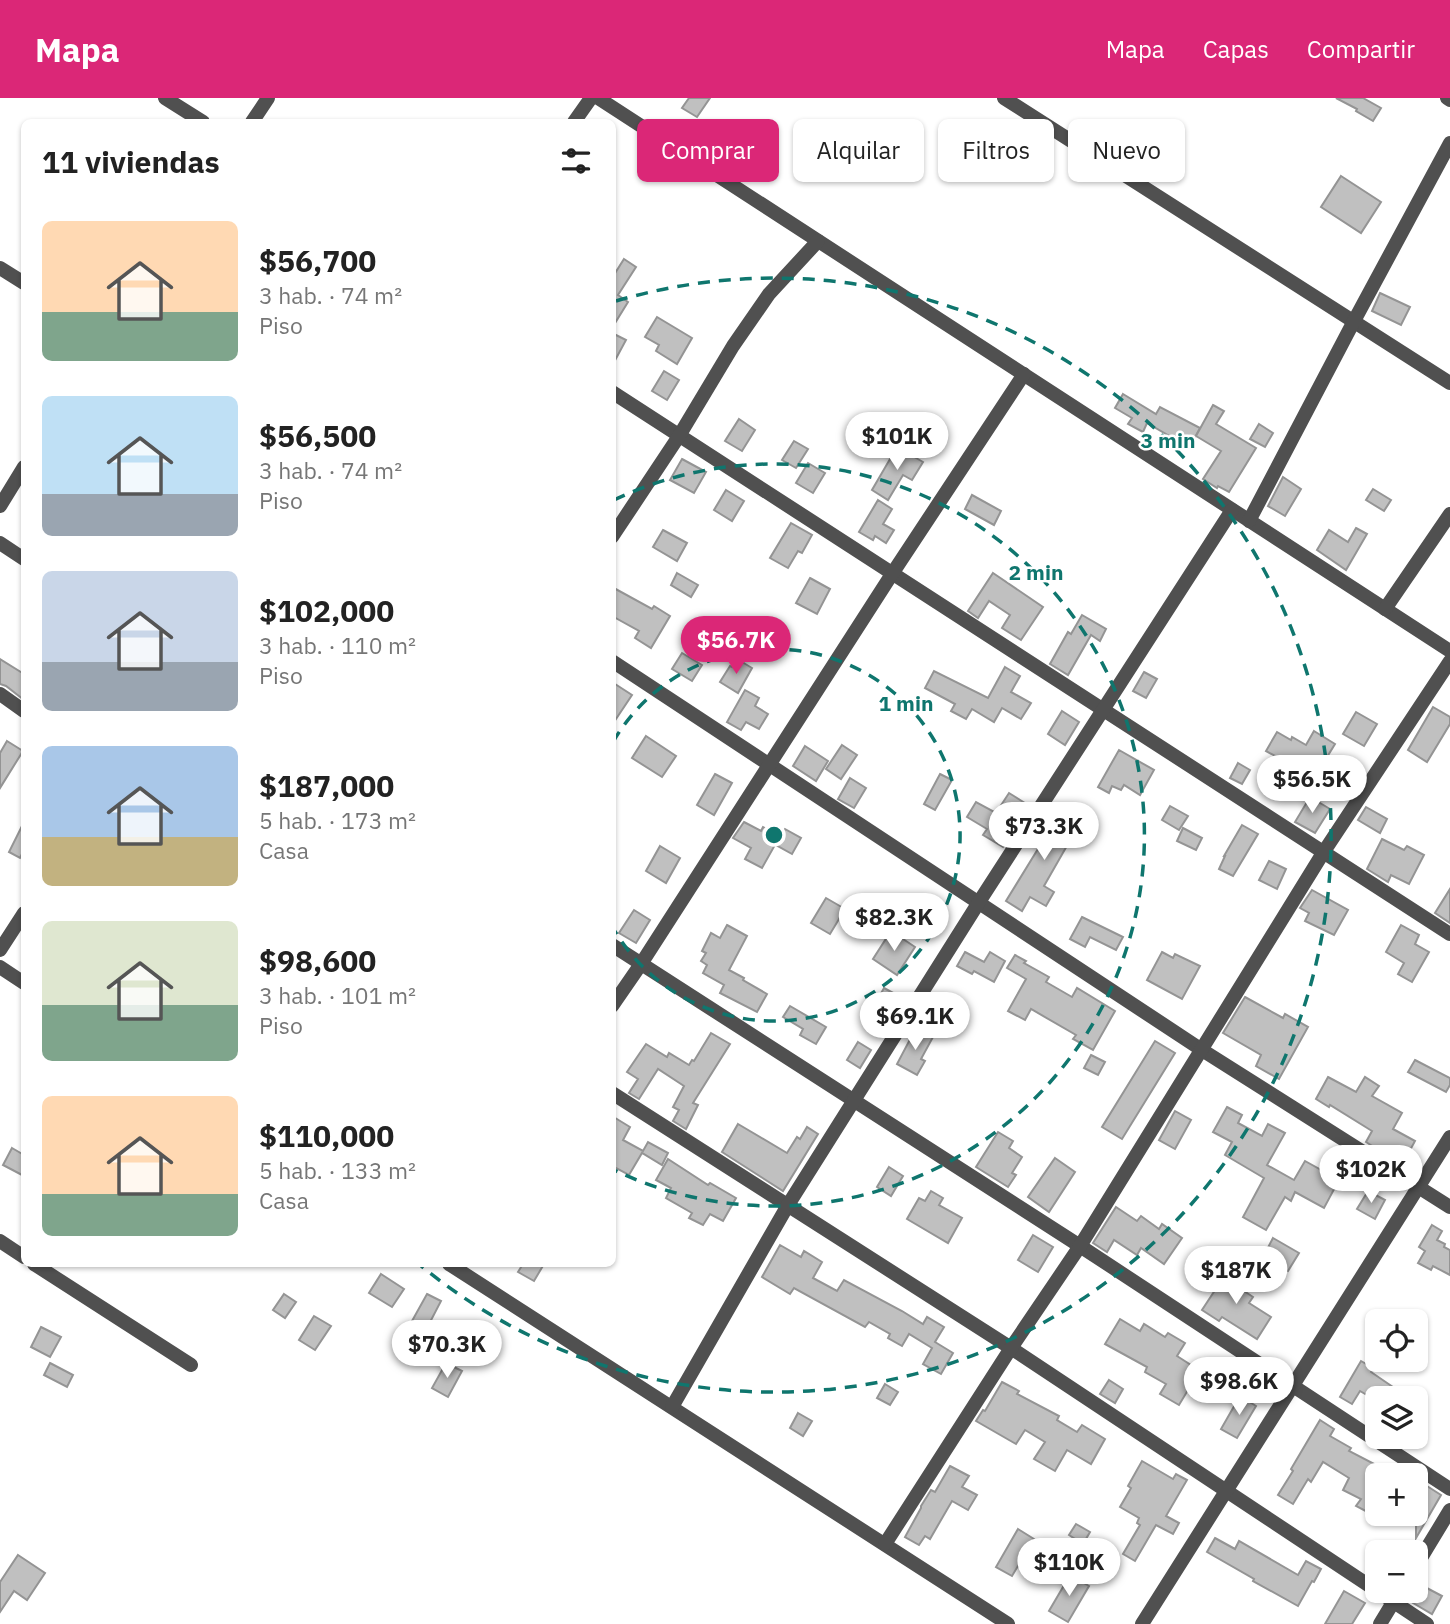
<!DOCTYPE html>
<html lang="es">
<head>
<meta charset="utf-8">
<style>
  body { margin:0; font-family:"IBM Plex Sans",sans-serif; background:#f2f2f2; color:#222; height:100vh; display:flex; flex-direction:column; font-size:26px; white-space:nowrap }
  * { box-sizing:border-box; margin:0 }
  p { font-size:23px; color:#767676 }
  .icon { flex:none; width:38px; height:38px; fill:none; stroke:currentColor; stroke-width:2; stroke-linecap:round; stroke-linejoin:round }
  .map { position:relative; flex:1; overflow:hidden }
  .sheet { position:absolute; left:21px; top:21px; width:595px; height:1148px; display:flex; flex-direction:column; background:#fff; border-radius:10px; box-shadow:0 2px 5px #0004 }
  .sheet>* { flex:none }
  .top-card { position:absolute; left:637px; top:21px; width:665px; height:63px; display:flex; gap:14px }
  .fabs { position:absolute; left:1365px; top:1211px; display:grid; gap:14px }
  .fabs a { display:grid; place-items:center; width:63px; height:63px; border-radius:10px; background:#fff; box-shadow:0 2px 5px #0004; font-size:35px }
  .price { position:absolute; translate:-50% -60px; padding:0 16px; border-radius:24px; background:#fff; color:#222; font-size:23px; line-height:46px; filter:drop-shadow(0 2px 4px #0008) }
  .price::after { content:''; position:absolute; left:50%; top:42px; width:21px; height:16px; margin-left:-10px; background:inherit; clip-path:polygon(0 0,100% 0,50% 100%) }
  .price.selected { background:#db2777; color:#fff }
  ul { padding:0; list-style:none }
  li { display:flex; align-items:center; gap:21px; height:175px; padding:0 21px }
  li span { display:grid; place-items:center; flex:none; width:196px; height:140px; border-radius:10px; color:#555 }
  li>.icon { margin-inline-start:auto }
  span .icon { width:84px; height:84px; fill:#fffc; stroke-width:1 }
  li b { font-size:30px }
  h2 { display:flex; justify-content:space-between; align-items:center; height:84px; padding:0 21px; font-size:30px }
  .pill { padding:0 24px; border-radius:10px; background:#fff; box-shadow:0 2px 5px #0004; font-size:24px; line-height:63px }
  .pill.selected { background:#db2777; color:#fff }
  header { display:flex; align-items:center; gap:42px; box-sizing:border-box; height:98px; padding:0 35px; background:#db2777; color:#fff }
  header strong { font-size:33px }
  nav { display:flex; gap:38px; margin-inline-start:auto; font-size:24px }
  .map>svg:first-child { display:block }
</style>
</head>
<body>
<header>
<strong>Mapa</strong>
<nav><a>Mapa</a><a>Capas</a><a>Compartir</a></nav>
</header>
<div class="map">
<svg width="1450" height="1526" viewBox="0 0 1450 1526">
  <rect width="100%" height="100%" fill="#fff"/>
  <g fill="#c0c0c0" stroke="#949494" stroke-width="2">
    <polygon points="689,0 710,0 697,19 682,10"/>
    <polygon points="1336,0 1363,0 1381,10 1373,23 1356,13 1357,11"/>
    <polygon points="1341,78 1381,104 1361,135 1321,109"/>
    <polygon points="624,161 636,169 618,197 628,204 612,230 612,180"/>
    <polygon points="1380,195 1410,209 1401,227 1372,213"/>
    <polygon points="657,219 692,240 677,266 656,253 659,247 645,239"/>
    <polygon points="612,235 626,242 612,268"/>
    <polygon points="664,273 679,282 667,302 652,293"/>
    <polygon points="1123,296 1156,316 1160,309 1200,330 1192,345 1180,338 1178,343 1147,325 1143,334 1128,326 1132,320 1115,310"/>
    <polygon points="1213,307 1224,313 1216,326 1256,350 1229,394 1218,388 1217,390 1203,381 1221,353 1196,338"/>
    <polygon points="739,321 755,332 742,353 725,343"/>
    <polygon points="1259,326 1273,335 1265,349 1250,341"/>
    <polygon points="794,343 808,351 796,370 782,362"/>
    <polygon points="897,349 923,364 912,382 903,377 888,402 872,392"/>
    <polygon points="682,361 706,374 694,395 670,382"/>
    <polygon points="808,365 825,375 813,395 796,385"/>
    <polygon points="1283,379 1301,391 1285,418 1268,408"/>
    <polygon points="1373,391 1391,402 1384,413 1366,402"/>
    <polygon points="726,392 744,403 732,423 714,412"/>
    <polygon points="972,397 1001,413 994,427 965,411"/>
    <polygon points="878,402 892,411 883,426 894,432 886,445 875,438 873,442 859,434"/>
    <polygon points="791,425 812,437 802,455 798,453 788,470 770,460"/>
    <polygon points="1356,430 1367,436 1346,472 1317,452 1329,432 1348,444"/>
    <polygon points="663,432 687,445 677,463 653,449"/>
    <polygon points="677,475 698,487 691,499 671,487"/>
    <polygon points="993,475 1043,509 1021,542 1002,530 1010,517 989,503 978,520 968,513"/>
    <polygon points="810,480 830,491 817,516 796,505"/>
    <polygon points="612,489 652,511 654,508 670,518 651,550 635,540 639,533 612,518"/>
    <polygon points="1082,517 1106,531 1100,543 1091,537 1068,577 1050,566 1068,534 1071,536"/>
    <polygon points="682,555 702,567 692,583 672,571"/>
    <polygon points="0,561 24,576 24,602 6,588 0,586"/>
    <polygon points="737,561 752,570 738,595 720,584 730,568 732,569"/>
    <polygon points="1005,569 1020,578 1011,594 1031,605 1021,621 1002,610 994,624 972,611 966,621 951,613 955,606 925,590 934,573 988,600"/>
    <polygon points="1144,574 1157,581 1146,600 1133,593"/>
    <polygon points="612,584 632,597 612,627"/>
    <polygon points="745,592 759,600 755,608 768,616 759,631 746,624 741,632 727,624"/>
    <polygon points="1433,609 1450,619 1450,626 1427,664 1408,652"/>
    <polygon points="1062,613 1079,624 1065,647 1048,636"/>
    <polygon points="1356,614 1377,626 1364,648 1343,636"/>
    <polygon points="1314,633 1335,646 1327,659 1324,658 1304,693 1282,680 1289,669 1287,668 1288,665 1266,653 1277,634 1291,642 1292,639 1306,647"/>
    <polygon points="646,638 676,658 662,679 632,660"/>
    <polygon points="7,643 23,653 0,690 0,655"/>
    <polygon points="842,647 857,657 841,681 826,671"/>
    <polygon points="805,648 828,663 816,683 793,668"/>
    <polygon points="1119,652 1154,672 1140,697 1124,687 1121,692 1112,688 1109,695 1098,689"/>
    <polygon points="1238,665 1250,672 1242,686 1230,680"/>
    <polygon points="715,676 732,685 714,717 697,707"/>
    <polygon points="940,676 952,682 935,712 924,706"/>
    <polygon points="850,680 866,690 854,710 838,701"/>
    <polygon points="1009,695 1028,707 1003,749 983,737 987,731 967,719 976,704 996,715"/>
    <polygon points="1310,699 1330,711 1315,735 1295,724"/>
    <polygon points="1070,706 1080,712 1062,743 1068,746 1044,788 1054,794 1046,808 1030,799 1022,813 1006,803 1049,733 1045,731 1056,712 1064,717"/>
    <polygon points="1170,708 1188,718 1179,732 1162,722"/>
    <polygon points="1366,709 1387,721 1380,735 1358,722"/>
    <polygon points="24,724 24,752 20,760 9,754"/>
    <polygon points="744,724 761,733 763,729 780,738 762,770 745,761 751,750 733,740"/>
    <polygon points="1242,727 1258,736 1233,778 1219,771 1225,758 1224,758"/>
    <polygon points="1183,730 1202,740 1196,752 1177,743"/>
    <polygon points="785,731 801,740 792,756 776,747"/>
    <polygon points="1382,741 1404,752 1407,748 1424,757 1409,786 1391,777 1388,784 1367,771"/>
    <polygon points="660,748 680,760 666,785 646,773"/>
    <polygon points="1269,763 1286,771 1277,791 1259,782"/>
    <polygon points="1450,791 1450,825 1435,815"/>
    <polygon points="1312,792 1348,812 1334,837 1305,823 1309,815 1300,810"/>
    <polygon points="826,800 845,811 830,836 811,825"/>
    <polygon points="634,812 650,822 636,845 619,835"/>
    <polygon points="1082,819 1123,839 1116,852 1090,839 1085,849 1070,841"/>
    <polygon points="727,827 747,838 729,872 744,880 743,882 767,896 757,914 720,895 724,887 703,875 707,867 701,863 706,855 702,853 711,835 720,840"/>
    <polygon points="1401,827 1419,837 1415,846 1429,854 1412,884 1398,876 1404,865 1386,854"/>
    <polygon points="891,833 915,849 897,877 873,861"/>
    <polygon points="965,854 984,864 990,854 1005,863 994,884 974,873 972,876 957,868"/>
    <polygon points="1162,854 1173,860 1175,856 1200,868 1182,901 1147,882"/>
    <polygon points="1015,857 1026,863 1024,865 1049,879 1046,884 1072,899 1077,890 1115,913 1093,952 1073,941 1076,937 1031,911 1025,922 1008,913 1026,881 1007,870"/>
    <polygon points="884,890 895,896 881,919 871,913"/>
    <polygon points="1245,899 1283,920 1285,916 1308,929 1279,981 1256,968 1261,957 1223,935"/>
    <polygon points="790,908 826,929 816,946 800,937 803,931 783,919"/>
    <polygon points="916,930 933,939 921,961 925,963 917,977 897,966"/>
    <polygon points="711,935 730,946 693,1005 698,1007 686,1031 673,1023 679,1012 673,1009 684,988 658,971 639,1001 629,995 638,981 627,974 646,946 667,959 669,955 689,967 692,962 694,963"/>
    <polygon points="1155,943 1175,955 1122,1041 1102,1029"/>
    <polygon points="858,944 871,952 860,970 847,962"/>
    <polygon points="1091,957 1105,964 1098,977 1084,970"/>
    <polygon points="1415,962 1450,980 1450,987 1446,994 1408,974"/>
    <polygon points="1328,979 1356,994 1365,979 1379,988 1372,998 1402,1015 1393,1031 1415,1043 1402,1067 1366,1044 1372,1033 1330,1007 1329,1009 1316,1001"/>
    <polygon points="1227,1009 1242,1017 1238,1025 1262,1038 1268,1026 1285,1035 1267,1067 1294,1082 1305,1063 1339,1082 1324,1110 1295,1094 1291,1103 1285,1099 1266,1132 1243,1119 1264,1080 1225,1057 1232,1044 1213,1034"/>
    <polygon points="1175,1013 1191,1022 1175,1051 1159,1042"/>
    <polygon points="612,1018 630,1029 623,1042 643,1053 648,1044 668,1055 662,1067 642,1055 629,1077 612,1068"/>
    <polygon points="738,1026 787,1055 797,1039 800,1041 807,1029 818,1036 783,1093 722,1054"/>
    <polygon points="998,1034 1013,1043 1009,1050 1022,1059 1012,1075 1016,1077 1008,1089 976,1069"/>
    <polygon points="12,1050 24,1057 24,1078 3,1067"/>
    <polygon points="1055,1060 1075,1074 1049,1114 1028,1099"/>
    <polygon points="668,1061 708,1087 710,1085 736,1100 723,1123 710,1116 703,1127 689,1120 692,1115 666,1100 671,1090 656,1082"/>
    <polygon points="889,1069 903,1078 891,1098 877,1089"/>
    <polygon points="931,1093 943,1100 939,1107 962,1120 948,1145 907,1121 919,1100 925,1103"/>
    <polygon points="1368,1093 1385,1102 1375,1121 1357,1111"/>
    <polygon points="1116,1109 1137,1123 1141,1118 1159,1131 1162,1126 1182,1140 1164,1166 1141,1150 1137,1157 1114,1142 1107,1154 1093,1145"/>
    <polygon points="1432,1127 1442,1133 1437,1142 1445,1146 1444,1149 1450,1152 1450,1177 1433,1168 1431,1172 1418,1165 1425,1153 1419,1149"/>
    <polygon points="1033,1137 1053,1149 1038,1174 1018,1162"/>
    <polygon points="1273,1140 1299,1155 1288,1173 1263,1159"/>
    <polygon points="780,1147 801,1159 804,1153 822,1164 813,1180 837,1193 844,1182 902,1213 923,1226 927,1219 944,1229 935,1244 953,1255 941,1276 923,1266 932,1250 909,1236 902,1248 888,1240 890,1236 869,1224 865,1229 794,1190 790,1196 762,1179"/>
    <polygon points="523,1166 544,1166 534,1183 518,1174"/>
    <polygon points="1229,1171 1246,1182 1241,1191 1253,1199 1249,1205 1271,1219 1257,1241 1222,1219 1219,1223 1202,1212"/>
    <polygon points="381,1176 404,1191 392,1209 369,1195"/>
    <polygon points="284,1196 296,1204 285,1220 273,1212"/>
    <polygon points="427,1196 441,1203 427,1230 412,1223"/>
    <polygon points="314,1218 331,1228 315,1252 299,1242"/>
    <polygon points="1120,1221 1140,1233 1144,1226 1165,1239 1168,1235 1185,1245 1177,1258 1202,1274 1209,1262 1224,1271 1209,1297 1191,1287 1179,1307 1160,1296 1166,1286 1145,1274 1147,1269 1105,1246"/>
    <polygon points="41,1229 61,1239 50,1259 31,1249"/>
    <polygon points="467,1229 479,1234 471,1251 459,1246"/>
    <polygon points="1361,1263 1373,1270 1371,1274 1409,1300 1372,1300 1360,1293 1352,1306 1340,1299"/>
    <polygon points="50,1265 73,1277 67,1289 44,1277"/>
    <polygon points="446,1265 462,1273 448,1299 432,1290"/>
    <polygon points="1109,1282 1123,1291 1115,1305 1100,1296"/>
    <polygon points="1002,1284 1019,1293 1017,1296 1059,1318 1057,1322 1077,1334 1082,1327 1105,1341 1091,1366 1067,1352 1055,1373 1034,1361 1045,1344 1025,1332 1016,1346 976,1323 983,1312 985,1313"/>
    <polygon points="885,1286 898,1294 890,1307 877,1300"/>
    <polygon points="1240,1298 1256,1308 1237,1340 1221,1331"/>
    <polygon points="798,1315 812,1323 803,1338 790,1330"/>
    <polygon points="1320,1322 1334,1331 1330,1338 1351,1350 1349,1353 1378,1368 1368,1386 1377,1391 1377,1419 1356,1408 1361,1401 1343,1392 1349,1380 1323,1364 1311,1384 1308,1381 1293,1406 1278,1397 1293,1373 1291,1371"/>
    <polygon points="1142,1363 1173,1381 1176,1376 1187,1382 1166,1418 1179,1425 1173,1436 1156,1427 1135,1463 1123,1456 1140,1427 1137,1425 1139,1420 1120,1409 1131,1390 1128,1388"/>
    <polygon points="950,1368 969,1378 962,1389 977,1397 968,1412 952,1403 930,1441 925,1438 919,1447 905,1439 921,1410 921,1408 931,1392 935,1394"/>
    <polygon points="1416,1381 1441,1397 1416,1440"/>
    <polygon points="1076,1426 1090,1434 1083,1446 1069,1437"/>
    <polygon points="1018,1431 1034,1441 1012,1478 996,1469"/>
    <polygon points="1215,1440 1235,1451 1239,1443 1298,1477 1306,1463 1321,1471 1314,1484 1312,1483 1298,1508 1253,1483 1254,1481 1207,1454"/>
    <polygon points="18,1457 45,1475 27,1502 14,1493 0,1514 0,1484"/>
    <polygon points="1070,1477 1089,1488 1068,1524 1049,1513"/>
    <polygon points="1423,1488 1442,1498 1432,1516 1413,1505"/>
    <polygon points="1344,1493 1365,1505 1352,1526 1325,1526"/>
  </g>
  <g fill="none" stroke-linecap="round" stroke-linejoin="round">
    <g stroke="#505050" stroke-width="14">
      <polyline points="165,0 203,24"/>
      <polyline points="598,0 1450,553"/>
      <polyline points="1004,0 1450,285"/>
      <polyline points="1447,0 1450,2"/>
      <polyline points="252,24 268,0"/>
      <polyline points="574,24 591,0"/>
      <polyline points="0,170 24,185"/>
      <polyline points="612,294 1450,836"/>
      <polyline points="0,408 24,369"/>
      <polyline points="1249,423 1354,223 1450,45"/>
      <polyline points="612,439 679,338 733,248 769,196 818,143"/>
      <polyline points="0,445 24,461"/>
      <polyline points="1385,511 1450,416"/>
      <polyline points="612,563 1202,952 1450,1109"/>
      <polyline points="0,596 24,613"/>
      <polyline points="612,847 1080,1148 1450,1391"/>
      <polyline points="0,852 24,815"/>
      <polyline points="0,869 24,885"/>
      <polyline points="612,908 641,866 892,476 1024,276"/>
      <polyline points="612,995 1011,1250 1427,1526"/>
      <polyline points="0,1143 24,1159"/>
      <polyline points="34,1166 191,1267"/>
      <polyline points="449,1166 1008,1526"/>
      <polyline points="672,1309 788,1107 979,804 1232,412"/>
      <polyline points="885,1446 1011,1250 1080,1148 1323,755 1450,563"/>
      <polyline points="1416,1468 1450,1412"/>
      <polyline points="1142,1526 1450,1039"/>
      <polyline points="1380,1526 1400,1493"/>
    </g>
  </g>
  <g fill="none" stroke="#0f766e" stroke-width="3.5" stroke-dasharray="12 9">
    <path d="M613 644A186 186 0 1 1 613 830"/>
    <path d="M614 402A371 371 0 1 1 614 1072"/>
    <path d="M616 203A557 557 0 1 1 420 1167"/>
  </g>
  <circle cx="774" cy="737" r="10" fill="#0f766e" stroke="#fff" stroke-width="3.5"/>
  <g font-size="21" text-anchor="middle" font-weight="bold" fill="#0f766e" stroke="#fff" stroke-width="5" stroke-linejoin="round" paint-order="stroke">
    <text x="1168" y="350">3 min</text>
    <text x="1036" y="482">2 min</text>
    <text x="906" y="613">1 min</text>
  </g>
</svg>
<div class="fabs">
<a><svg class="icon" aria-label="locate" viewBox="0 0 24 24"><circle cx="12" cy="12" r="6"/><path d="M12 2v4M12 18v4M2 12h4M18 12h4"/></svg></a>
<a><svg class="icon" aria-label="layers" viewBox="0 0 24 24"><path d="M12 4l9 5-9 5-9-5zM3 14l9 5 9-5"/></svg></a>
<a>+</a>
<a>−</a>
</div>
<b class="price" style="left:897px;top:374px">$101K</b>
<b class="price selected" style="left:736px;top:578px">$56.7K</b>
<b class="price" style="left:1312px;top:717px">$56.5K</b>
<b class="price" style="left:1044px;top:764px">$73.3K</b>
<b class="price" style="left:894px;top:855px">$82.3K</b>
<b class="price" style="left:915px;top:954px">$69.1K</b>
<b class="price" style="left:1371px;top:1107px">$102K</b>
<b class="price" style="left:1236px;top:1208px">$187K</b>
<b class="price" style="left:447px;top:1282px">$70.3K</b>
<b class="price" style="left:1239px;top:1319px">$98.6K</b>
<b class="price" style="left:1069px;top:1500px">$110K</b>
<div class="top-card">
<a class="pill selected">Comprar</a>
<a class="pill">Alquilar</a>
<a class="pill">Filtros</a>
<a class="pill">Nuevo</a>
</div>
<section class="sheet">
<h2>11 viviendas<svg class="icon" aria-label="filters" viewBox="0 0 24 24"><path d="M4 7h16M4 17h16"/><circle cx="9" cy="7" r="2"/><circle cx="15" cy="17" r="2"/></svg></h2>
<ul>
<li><span style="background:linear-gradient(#ffd9b3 65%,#7fa58c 0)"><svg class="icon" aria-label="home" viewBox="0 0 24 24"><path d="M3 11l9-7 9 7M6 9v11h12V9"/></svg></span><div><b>$56,700</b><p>3 hab. · 74 m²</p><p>Piso</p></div></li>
<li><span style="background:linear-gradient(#bfe0f5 70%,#9aa5b1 0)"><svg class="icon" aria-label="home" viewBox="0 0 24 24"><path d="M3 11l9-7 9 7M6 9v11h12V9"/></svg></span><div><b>$56,500</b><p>3 hab. · 74 m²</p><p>Piso</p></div></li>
<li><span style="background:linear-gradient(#c9d6e8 65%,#9aa5b1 0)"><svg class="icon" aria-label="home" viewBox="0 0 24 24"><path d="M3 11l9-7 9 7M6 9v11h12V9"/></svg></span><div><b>$102,000</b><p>3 hab. · 110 m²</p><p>Piso</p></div></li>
<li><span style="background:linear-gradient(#a9c7e8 65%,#c2b280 0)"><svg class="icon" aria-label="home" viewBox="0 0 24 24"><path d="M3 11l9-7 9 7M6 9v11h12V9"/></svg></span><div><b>$187,000</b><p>5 hab. · 173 m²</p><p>Casa</p></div></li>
<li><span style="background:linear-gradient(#dfe7d0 60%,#7fa58c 0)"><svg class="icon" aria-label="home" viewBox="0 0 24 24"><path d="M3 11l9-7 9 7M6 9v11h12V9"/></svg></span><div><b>$98,600</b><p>3 hab. · 101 m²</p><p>Piso</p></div></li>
<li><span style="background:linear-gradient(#ffd9b3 70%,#7fa58c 0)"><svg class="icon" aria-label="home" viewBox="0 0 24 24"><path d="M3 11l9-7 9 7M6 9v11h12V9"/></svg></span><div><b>$110,000</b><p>5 hab. · 133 m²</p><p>Casa</p></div></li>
</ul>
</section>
</div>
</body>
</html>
